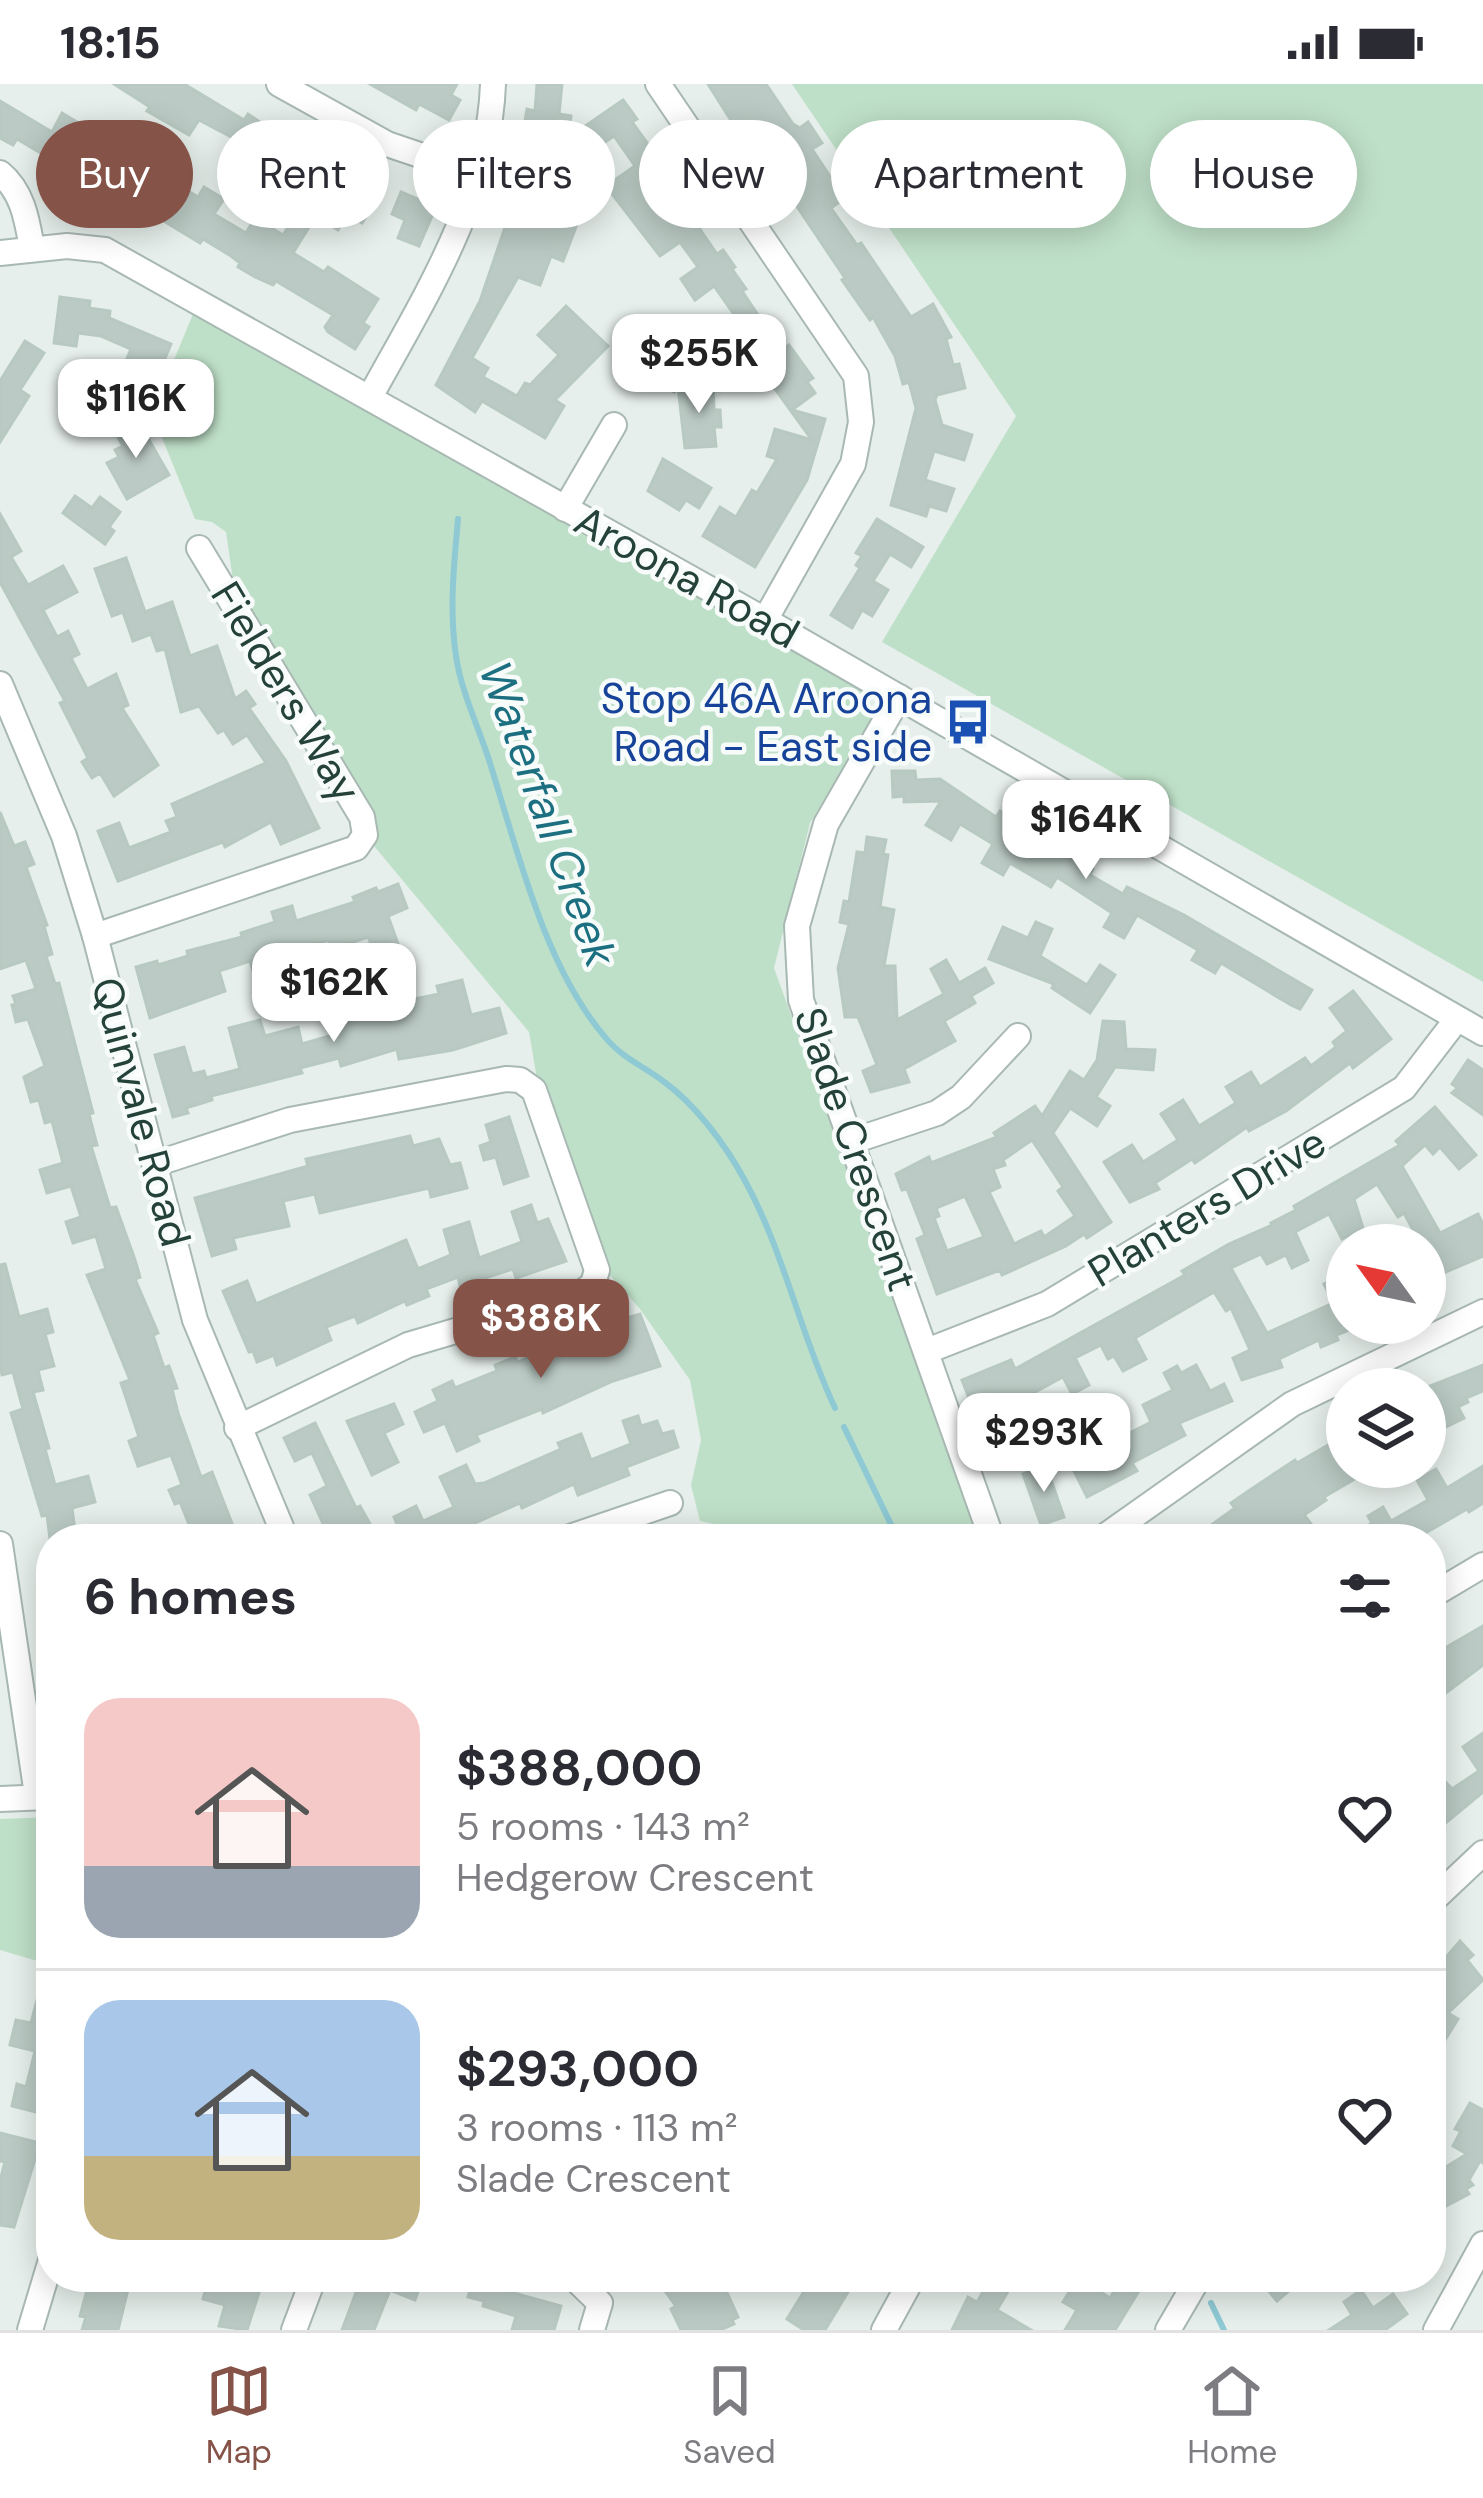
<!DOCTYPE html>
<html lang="en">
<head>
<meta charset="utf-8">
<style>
  body { margin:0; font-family:"DM Sans",sans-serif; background:#f2f2f3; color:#2b2b33; height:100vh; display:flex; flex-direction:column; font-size:45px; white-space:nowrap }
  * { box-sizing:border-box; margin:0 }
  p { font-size:39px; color:#7c7c81 }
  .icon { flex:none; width:66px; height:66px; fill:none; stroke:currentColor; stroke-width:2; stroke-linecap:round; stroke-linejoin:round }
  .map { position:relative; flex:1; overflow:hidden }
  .panel { position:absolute; left:36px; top:1440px; width:1410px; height:768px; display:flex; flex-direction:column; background:#fff; border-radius:48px; box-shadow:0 6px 30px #0003 }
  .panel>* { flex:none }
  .top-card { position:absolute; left:36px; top:36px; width:1413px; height:108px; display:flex; gap:24px }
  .needle { width:78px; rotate:303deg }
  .tools { position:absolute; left:1326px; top:1140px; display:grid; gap:24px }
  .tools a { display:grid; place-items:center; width:120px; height:120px; border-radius:50%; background:#fff; box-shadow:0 6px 30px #0003; font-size:60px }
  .price { position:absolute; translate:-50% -102px; padding:0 27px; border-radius:24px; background:#fff; color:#222; font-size:39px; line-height:78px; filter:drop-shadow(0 3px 6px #0008) }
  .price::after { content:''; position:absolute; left:50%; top:72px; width:36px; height:27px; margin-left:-18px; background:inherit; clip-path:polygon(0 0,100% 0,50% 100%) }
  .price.active { background:#855347; color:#fff }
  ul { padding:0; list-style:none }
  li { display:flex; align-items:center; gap:36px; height:300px; padding:0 48px }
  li+li { border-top:3px solid #e1e1e2 }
  li span { display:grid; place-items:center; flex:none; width:336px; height:240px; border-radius:36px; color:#555 }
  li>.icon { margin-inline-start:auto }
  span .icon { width:144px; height:144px; fill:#fffc; stroke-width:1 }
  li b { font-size:51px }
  h2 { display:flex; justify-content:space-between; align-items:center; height:144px; padding:0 48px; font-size:51px }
  .chip { padding:0 42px; border-radius:54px; background:#fff; box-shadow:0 6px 30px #0003; font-size:42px; line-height:108px }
  .chip.active { background:#855347; color:#fff }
  .status { display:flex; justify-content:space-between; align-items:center; height:84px; padding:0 60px; background:#fff; direction:ltr }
  .status svg { height:33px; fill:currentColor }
  .tabs { display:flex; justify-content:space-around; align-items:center; height:168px; border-top:3px solid #e1e1e2; background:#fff; font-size:33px; color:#7c7c81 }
  .tabs a { display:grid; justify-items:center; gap:6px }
  .tabs .active { color:#855347 }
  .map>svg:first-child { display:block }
</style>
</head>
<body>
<div class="status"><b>18:15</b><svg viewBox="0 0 49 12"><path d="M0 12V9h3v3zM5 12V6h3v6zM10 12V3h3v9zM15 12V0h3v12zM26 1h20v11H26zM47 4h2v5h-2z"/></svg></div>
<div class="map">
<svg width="1483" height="2246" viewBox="0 0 1483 2246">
  <rect width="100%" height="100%" fill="#e6efeb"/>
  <g fill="#bfe0c8">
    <polygon points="792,0 1483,0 1483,898 882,558 1016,332"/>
    <polygon points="193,230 870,611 873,634 810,739 774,884 980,1455 739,1455 736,1445 700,1437 691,1401 701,1356 690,1296 640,1225 608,1189 537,995 529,948 374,762 373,736 241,511 233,496 226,448 212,438 195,435 152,329"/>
    <polygon points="51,1733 51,1881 0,1866 0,1735"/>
  </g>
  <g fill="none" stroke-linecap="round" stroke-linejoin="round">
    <g stroke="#8ec9d4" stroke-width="6">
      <path d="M458,435C454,481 449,525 456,572C461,607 478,642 489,676C517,764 544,882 605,953C621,973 643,982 663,997C695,1020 725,1060 744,1095C784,1167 800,1250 835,1324"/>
      <polyline points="844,1343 898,1455"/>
      <polyline points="1211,2219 1224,2246"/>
    </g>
  </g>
  <g fill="#bbcac4" stroke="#b8c9c2" stroke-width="3" fill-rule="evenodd">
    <polygon points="114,0 184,0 244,36 248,30 317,77 320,73 359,98 354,105 375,118 362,139 348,130 338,146 316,132 293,169 324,188 328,183 378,215 363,239 369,243 355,265 328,248 325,243 333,231 276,197 273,201 255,193 238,183 240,179 231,172 203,155 200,159 116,108 114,111 67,82 64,88 47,78 49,74 17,55 13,61 0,54 0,17 52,48 62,29 109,57 106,62 142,84 150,71 171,83 165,93 198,113 204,103 224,115 214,130 246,149 255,134 283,151 303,121 293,114 296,110 265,91 261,98 241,85 254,65 199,36 189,51 147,27 150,23"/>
    <polygon points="370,0 457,0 451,11 460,16 449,36 419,20 416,26"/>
    <polygon points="537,0 562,0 559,30 571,32 567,57 551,55 546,88 517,83 527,25 535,27"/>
    <polygon points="708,0 766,0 793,40 800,44 808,38 822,59 812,65 831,94 840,88 853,108 831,124 857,161 861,159 911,233 933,220 951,253 946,255 953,281 959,280 965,304 937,311 935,316 942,341 972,351 964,376 934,367 925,396 954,405 946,427 929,422 926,432 891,421 916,324 909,298 903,300 895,272 873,233 870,236 842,196 845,194 796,121 799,119 778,89 768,95"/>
    <polygon points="623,16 637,35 632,38 653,67 650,69 701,139 697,141 717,170 723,166 735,183 732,185 746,205 742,207 764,240 784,265 789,261 813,294 807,298 815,309 792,326 825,335 807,396 755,483 703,452 720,423 736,433 752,406 757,409 777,375 767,372 775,345 812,356 765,291 770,287 752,259 748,262 737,246 741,243 738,236 714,202 695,216 681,195 698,183 680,158 660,172 606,102 635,82 614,52 598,63 584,43"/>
    <polygon points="401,108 436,123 419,162 398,154 405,136 392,130"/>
    <polygon points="534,108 567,121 564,130 579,135 563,177 551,172 540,201 518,193 472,274 488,284 483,293 517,312 525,299 530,301 559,271 538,251 566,222 608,262 555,316 564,322 545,354 482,317 475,328 436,301 480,217 514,117 528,123"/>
    <polygon points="60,213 90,217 89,224 110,227 109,234 171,260 150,310 129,302 135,287 124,282 131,265 101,252 78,249 76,262 54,259"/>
    <polygon points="670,251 681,258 685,252 702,263 674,308 641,287 638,291 623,281 637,259 658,271"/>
    <polygon points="25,257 44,269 20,306 29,312 0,358 0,297"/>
    <polygon points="713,301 714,326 720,326 721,343 714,343 716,362 685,364 678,303"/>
    <polygon points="137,335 169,391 127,415 107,379 119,373 115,366 123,362 115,348"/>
    <polygon points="663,375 711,404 699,424 686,416 679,426 648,407"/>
    <polygon points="75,412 92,424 100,413 120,428 109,443 114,447 105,460 63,429"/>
    <polygon points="0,430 21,467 11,473 28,501 63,482 77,508 43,526 57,553 68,547 79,570 71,574 87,605 116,590 128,621 122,624 158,681 114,712 100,689 92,694 82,678 88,674 60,619 65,617 0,498"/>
    <polygon points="877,435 923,463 911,483 890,470 873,497 888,506 872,532 862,526 852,544 831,531 860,484 856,481 862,472 856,469"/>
    <polygon points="126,474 145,528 172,518 190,572 217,562 235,615 246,607 255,620 249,624 286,677 319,744 281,760 271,738 225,763 223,758 118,797 98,747 119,739 129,764 171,748 166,737 177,733 172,720 266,679 247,651 233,660 224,646 218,649 199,622 181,628 165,565 157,567 151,550 133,557 123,528 112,532 95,485"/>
    <polygon points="892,687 915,687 916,696 940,695 996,733 1000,727 1025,741 1023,745 1062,767 1064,763 1079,772 1077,776 1093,785 1090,791 1123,810 1127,803 1184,831 1312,906 1300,925 1291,921 1221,879 1215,889 1192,876 1198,866 1137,831 1124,854 1104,843 1112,829 1057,793 1051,803 1010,779 1003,791 982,779 993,760 960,740 951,756 926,741 941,717 904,718 904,712 893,713"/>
    <polygon points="0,728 14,762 25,758 34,780 26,783 47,841 44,842 52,870 46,872 55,900 59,899 93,1029 89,1030 97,1061 91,1062 110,1124 116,1123 135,1176 140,1193 135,1195 158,1249 153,1251 164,1284 169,1282 177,1304 172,1305 178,1329 201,1393 212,1388 238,1455 195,1455 180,1418 175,1420 169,1406 182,1401 171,1371 138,1382 129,1357 139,1353 121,1299 130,1296 87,1191 106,1185 96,1152 73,1159 66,1138 81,1133 71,1102 47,1109 40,1086 63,1079 52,1037 45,1039 39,1016 31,1018 24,993 45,982 28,935 16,938 12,921 16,920 13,912 36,905 26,876 0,885"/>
    <polygon points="867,753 886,756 883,770 888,771 880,823 894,826 884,882 895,882 897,936 944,910 931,885 946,876 959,899 985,884 993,899 971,912 975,919 944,937 955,957 904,985 909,998 871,1008 863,987 877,981 858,933 845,933 838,884 849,840 840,838 844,817 849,818 857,768 865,769"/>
    <polygon points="398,800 407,824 388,832 398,860 375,869 368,853 332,865 329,856 308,862 276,872 283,892 257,900 250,877 219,887 225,907 150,934 136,883 157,877 158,881 188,872 187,867 242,853 241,849 275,838 272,828 292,822 296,837 355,818 353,813 376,804 378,808"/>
    <polygon points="1036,838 1052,845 1040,872 1087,901 1100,881 1115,891 1090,929 1052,904 1054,900 989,875 1003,843 1028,854"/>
    <polygon points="462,896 471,931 499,924 506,949 453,966 399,975 397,965 341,982 339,974 300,984 302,989 211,1012 212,1016 186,1024 188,1029 173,1033 155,971 184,963 192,990 204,987 206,994 240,985 229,944 260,936 265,952 298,943 302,960 333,951 331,942 393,928 391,920 439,910 437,902"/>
    <polygon points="1353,907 1391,955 1353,984 1350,979 1286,1027 1249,1047 1247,1043 1195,1079 1192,1075 1155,1099 1159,1105 1130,1118 1104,1078 1132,1061 1143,1078 1178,1056 1161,1030 1183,1016 1199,1042 1236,1019 1226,1003 1251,988 1260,1003 1305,974 1311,982 1336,963 1333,958 1347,947 1330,924"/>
    <path d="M1103,937L1124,938L1126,965L1155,966L1153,986L1115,983L1096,1013L1110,1022L1097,1042L1070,1024L1053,1049L1111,1138L1087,1154L1084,1150L1066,1162L1002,1191L1000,1186L937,1210L917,1155L925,1151L907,1105L902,1106L896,1090L929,1073L931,1079L997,1053L994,1049L1035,1022L1042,1032L1070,987L1084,996L1097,976ZM1032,1056L1063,1103L1058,1107L1075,1132L1044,1153L1041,1147L1014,1160L989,1108L1000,1103L993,1085L1005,1081L1003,1076ZM965,1112L984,1153L947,1167L934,1134L939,1132L936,1124Z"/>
    <polygon points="1468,976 1483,986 1483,1031 1452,1009 1458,1004 1452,1000"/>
    <polygon points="1435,1023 1476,1071 1459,1085 1440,1063 1433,1070 1425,1061 1402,1082 1440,1149 1478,1130 1483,1140 1483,1172 1425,1197 1425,1161 1421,1161 1404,1129 1398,1133 1377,1100 1354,1115 1363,1144 1342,1155 1329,1130 1295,1148 1308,1176 1292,1184 1286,1171 1267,1180 1261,1170 1231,1184 1267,1249 1333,1219 1324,1200 1347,1189 1347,1247 1336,1251 1338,1256 1321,1263 1319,1256 1279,1275 1282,1283 1242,1296 1233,1274 1250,1266 1231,1224 1226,1227 1214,1208 1135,1254 1146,1275 1123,1287 1114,1272 1108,1275 1101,1261 1075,1274 1089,1301 1072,1310 1063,1293 1026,1313 1033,1331 1030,1336 1013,1343 999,1308 971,1319 962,1296 1011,1276 1015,1285 1185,1191 1182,1187 1229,1160 1272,1141 1271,1139 1296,1126 1294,1122 1400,1061 1396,1057"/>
    <polygon points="509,1033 528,1092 504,1100 496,1073 484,1076 480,1062 491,1058 486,1041"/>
    <polygon points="410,1052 413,1062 439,1055 450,1081 460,1079 467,1104 431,1113 429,1104 320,1129 315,1110 283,1117 289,1142 233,1154 236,1165 212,1172 195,1114 308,1082 306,1075"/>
    <polygon points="531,1121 537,1139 548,1135 566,1177 516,1194 513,1185 460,1202 458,1193 426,1205 429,1212 407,1221 405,1217 358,1239 355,1232 326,1243 331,1256 277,1281 274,1271 257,1278 253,1267 249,1268 223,1207 247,1197 256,1220 406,1156 418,1185 451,1171 444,1146 469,1138 479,1174 522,1158 512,1128"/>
    <polygon points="5,1180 19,1233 47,1225 53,1248 45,1250 54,1282 38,1286 43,1306 33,1308 49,1364 45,1365 55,1401 88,1392 95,1418 72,1424 76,1455 50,1455 47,1431 42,1432 11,1329 23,1325 13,1288 2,1291 0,1281 0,1181"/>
    <polygon points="640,1230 660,1282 613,1297 543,1329 542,1325 476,1351 479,1357 457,1367 445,1339 424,1348 415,1328 438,1317 433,1306 452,1297 455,1304 497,1287 495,1281 515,1273 518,1278 591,1245"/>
    <polygon points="1196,1281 1210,1307 1224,1300 1232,1317 1179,1339 1185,1351 1132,1379 1137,1387 1087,1413 1074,1387 1096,1376 1083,1350 1111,1336 1120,1354 1151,1338 1143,1321 1173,1306 1164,1289 1177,1282 1181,1289"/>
    <polygon points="1483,1281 1483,1307 1466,1314 1468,1318 1458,1323 1464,1334 1440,1346 1435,1337 1425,1342 1425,1304"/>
    <polygon points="394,1320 403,1340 384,1349 398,1378 372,1391 347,1337"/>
    <polygon points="638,1332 641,1342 657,1337 662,1350 673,1347 678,1363 626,1383 629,1391 578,1411 574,1400 522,1424 520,1419 439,1455 403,1455 394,1433 416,1422 423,1437 454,1423 440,1393 466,1381 475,1400 484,1399 561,1365 558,1359 581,1350 591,1376 631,1360 623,1337"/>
    <polygon points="315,1339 356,1424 360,1422 375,1449 364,1455 330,1455 310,1411 327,1402 312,1369 295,1377 284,1354"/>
    <polygon points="1347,1350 1347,1383 1375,1383 1324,1413 1326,1416 1304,1431 1323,1455 1249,1455 1240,1442 1221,1455 1192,1455 1235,1424 1231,1419 1247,1408 1295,1376 1297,1379"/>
    <polygon points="1046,1382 1064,1433 1041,1441 1023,1390"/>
    <polygon points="1483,1382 1483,1419 1469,1428 1467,1425 1415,1455 1345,1455 1372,1439 1368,1432 1383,1423 1391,1437 1428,1416 1417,1396 1436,1385 1447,1404"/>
    <polygon points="1483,1542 1483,1581 1431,1620 1431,1572"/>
    <polygon points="1483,1649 1483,1708 1431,1751 1431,1682 1452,1705 1479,1687 1463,1663"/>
    <polygon points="1460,1857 1473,1871 1467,1876 1483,1896 1448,1929 1458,1935 1445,1956 1431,1947 1431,1891"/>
    <polygon points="46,1882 51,1883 48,2031 12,2022 17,2000 26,2003 35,1967 10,1961 16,1936 31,1939"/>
    <polygon points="1470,2019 1483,2026 1483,2079 1480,2077 1469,2096 1473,2101 1466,2105 1469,2110 1431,2130 1431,2092 1467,2070 1453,2062 1461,2047 1455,2045"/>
    <polygon points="0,2049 40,2059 14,2143 0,2141 0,2097 5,2078 0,2077"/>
    <polygon points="63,2193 131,2193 118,2246 82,2246 86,2233 80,2232 87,2206 61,2199"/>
    <polygon points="209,2193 264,2193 247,2246 219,2242 225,2221 203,2215"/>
    <polygon points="359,2193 423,2193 415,2216 390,2206 374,2246 342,2246 361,2195"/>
    <polygon points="474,2193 505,2193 504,2197 510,2199 507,2207 561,2222 554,2246 512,2246 516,2232 483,2222 484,2217 468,2213"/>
    <polygon points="655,2193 720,2193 738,2233 732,2236 734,2240 720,2246 681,2246 671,2225 676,2222"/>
    <polygon points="813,2193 857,2193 825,2246 804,2246 787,2235"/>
    <polygon points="1123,2193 1142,2202 1115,2246 1065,2246 1077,2226 1063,2218 1078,2194 1110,2214"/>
    <polygon points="1257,2193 1305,2193 1277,2217"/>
    <polygon points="989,2198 1007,2209 997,2226 1031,2246 952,2246 968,2213 977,2218"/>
    <polygon points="1361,2206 1373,2224 1393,2210 1407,2230 1385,2246 1329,2246 1352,2231 1344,2218"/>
  </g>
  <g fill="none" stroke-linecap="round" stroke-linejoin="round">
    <g stroke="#a8b8b2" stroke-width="28">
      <g id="minor">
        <polyline points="279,0 387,60 476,90"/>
        <polyline points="658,0 856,292 861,338 853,380 765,536"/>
        <path d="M0,89C23,108 27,136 32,164"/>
        <polyline points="0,169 67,162 105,166 765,536 1483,949"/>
        <path d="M370,313C423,216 489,114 493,0"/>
        <polyline points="565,425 614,341"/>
        <polyline points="0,600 64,752 95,852 195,1236 286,1455"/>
        <polyline points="899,613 826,740 797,842 801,916 992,1455"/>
        <polyline points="95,852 356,764 365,751 362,733 199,464"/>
        <polyline points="850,1058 937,1029 961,1013 1018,952"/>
        <polyline points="155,1080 290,1036 506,995 520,996 534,1006 597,1186 593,1200 580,1210 408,1261 237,1344"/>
        <polyline points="927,1267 1047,1220 1404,1004 1457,935"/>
        <polyline points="564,1455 670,1419"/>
        <polyline points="1101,1455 1292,1320 1483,1228"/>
        <polyline points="0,1460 37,1711"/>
        <polyline points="1431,1512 1483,1481"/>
        <polyline points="0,1715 49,1713"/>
        <polyline points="1431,1818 1483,1769"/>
        <polyline points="573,2193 600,2219 592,2246"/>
        <polyline points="30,2246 51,2176"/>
        <polyline points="294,2246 314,2193"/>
        <polyline points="884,2246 913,2193"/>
        <polyline points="1168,2246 1199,2193"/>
        <polyline points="1436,2246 1483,2160"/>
      </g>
    </g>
    <use href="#minor" stroke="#fff" stroke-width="24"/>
  </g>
  <defs>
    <g id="bus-bare" transform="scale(3.6)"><path d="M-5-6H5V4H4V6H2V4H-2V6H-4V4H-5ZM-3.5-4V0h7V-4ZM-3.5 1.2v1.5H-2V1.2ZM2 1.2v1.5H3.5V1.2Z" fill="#1a4fb4" stroke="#f7fbf9" stroke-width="2.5" paint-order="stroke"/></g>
  </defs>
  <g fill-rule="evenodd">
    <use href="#bus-bare" x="968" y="638"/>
  </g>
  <g text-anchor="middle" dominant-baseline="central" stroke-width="9" stroke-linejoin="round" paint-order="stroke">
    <g font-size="42" fill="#24423a" stroke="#f7fbf9">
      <text transform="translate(687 493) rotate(29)">Aroona Road</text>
      <text transform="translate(286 608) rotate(59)">Fielders Way</text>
      <text transform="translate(141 1028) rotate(75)">Quinvale Road</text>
      <text transform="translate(856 1065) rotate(71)">Slade Crescent</text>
      <text transform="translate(1207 1123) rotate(-31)">Planters Drive</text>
    </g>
    <g font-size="42" fill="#164399" stroke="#f7fbf9" text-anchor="end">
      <text x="932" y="614">Stop 46A Aroona<tspan x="932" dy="48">Road - East side</tspan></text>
    </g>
    <g font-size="45" font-style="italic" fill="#1c6f80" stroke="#f7fbf9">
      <text transform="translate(548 730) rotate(70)">Waterfall Creek</text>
    </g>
  </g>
</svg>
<div class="tools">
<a><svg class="needle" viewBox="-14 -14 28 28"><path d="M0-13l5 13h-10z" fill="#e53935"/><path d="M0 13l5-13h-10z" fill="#7c7c81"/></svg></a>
<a><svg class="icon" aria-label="layers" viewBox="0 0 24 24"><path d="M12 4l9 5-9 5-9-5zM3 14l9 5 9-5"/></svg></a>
</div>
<b class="price" style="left:699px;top:332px">$255K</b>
<b class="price" style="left:136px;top:377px">$116K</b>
<b class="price" style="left:1086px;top:798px">$164K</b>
<b class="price" style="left:334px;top:961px">$162K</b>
<b class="price active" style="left:541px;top:1297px">$388K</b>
<b class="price" style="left:1044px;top:1411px">$293K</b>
<div class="top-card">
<a class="chip active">Buy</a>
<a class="chip">Rent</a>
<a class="chip">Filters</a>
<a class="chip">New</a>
<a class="chip">Apartment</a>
<a class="chip">House</a>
</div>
<section class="panel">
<h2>6 homes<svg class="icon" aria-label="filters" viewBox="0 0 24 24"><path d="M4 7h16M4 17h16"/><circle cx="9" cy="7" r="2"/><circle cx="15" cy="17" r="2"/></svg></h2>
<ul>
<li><span style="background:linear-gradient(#f6c9c9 70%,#9aa5b1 0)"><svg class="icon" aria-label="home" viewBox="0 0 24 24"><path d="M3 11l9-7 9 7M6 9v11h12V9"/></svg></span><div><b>$388,000</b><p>5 rooms · 143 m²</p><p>Hedgerow Crescent</p></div><svg class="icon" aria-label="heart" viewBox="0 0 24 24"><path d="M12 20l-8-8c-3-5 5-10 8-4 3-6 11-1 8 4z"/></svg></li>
<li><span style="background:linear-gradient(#a9c7e8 65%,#c2b280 0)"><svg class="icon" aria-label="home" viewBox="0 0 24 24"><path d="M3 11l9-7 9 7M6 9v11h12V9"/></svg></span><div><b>$293,000</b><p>3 rooms · 113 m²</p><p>Slade Crescent</p></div><svg class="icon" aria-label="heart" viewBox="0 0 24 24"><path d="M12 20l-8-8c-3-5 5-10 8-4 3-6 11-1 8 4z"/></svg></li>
</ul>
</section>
</div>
<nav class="tabs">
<a class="active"><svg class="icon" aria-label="map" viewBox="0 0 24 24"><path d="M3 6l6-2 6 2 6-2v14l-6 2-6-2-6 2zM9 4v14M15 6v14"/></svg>Map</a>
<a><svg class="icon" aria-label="saved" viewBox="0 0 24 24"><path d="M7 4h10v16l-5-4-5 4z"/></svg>Saved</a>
<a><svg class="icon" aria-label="home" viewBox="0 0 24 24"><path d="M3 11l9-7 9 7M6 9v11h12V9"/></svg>Home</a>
</nav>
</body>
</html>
